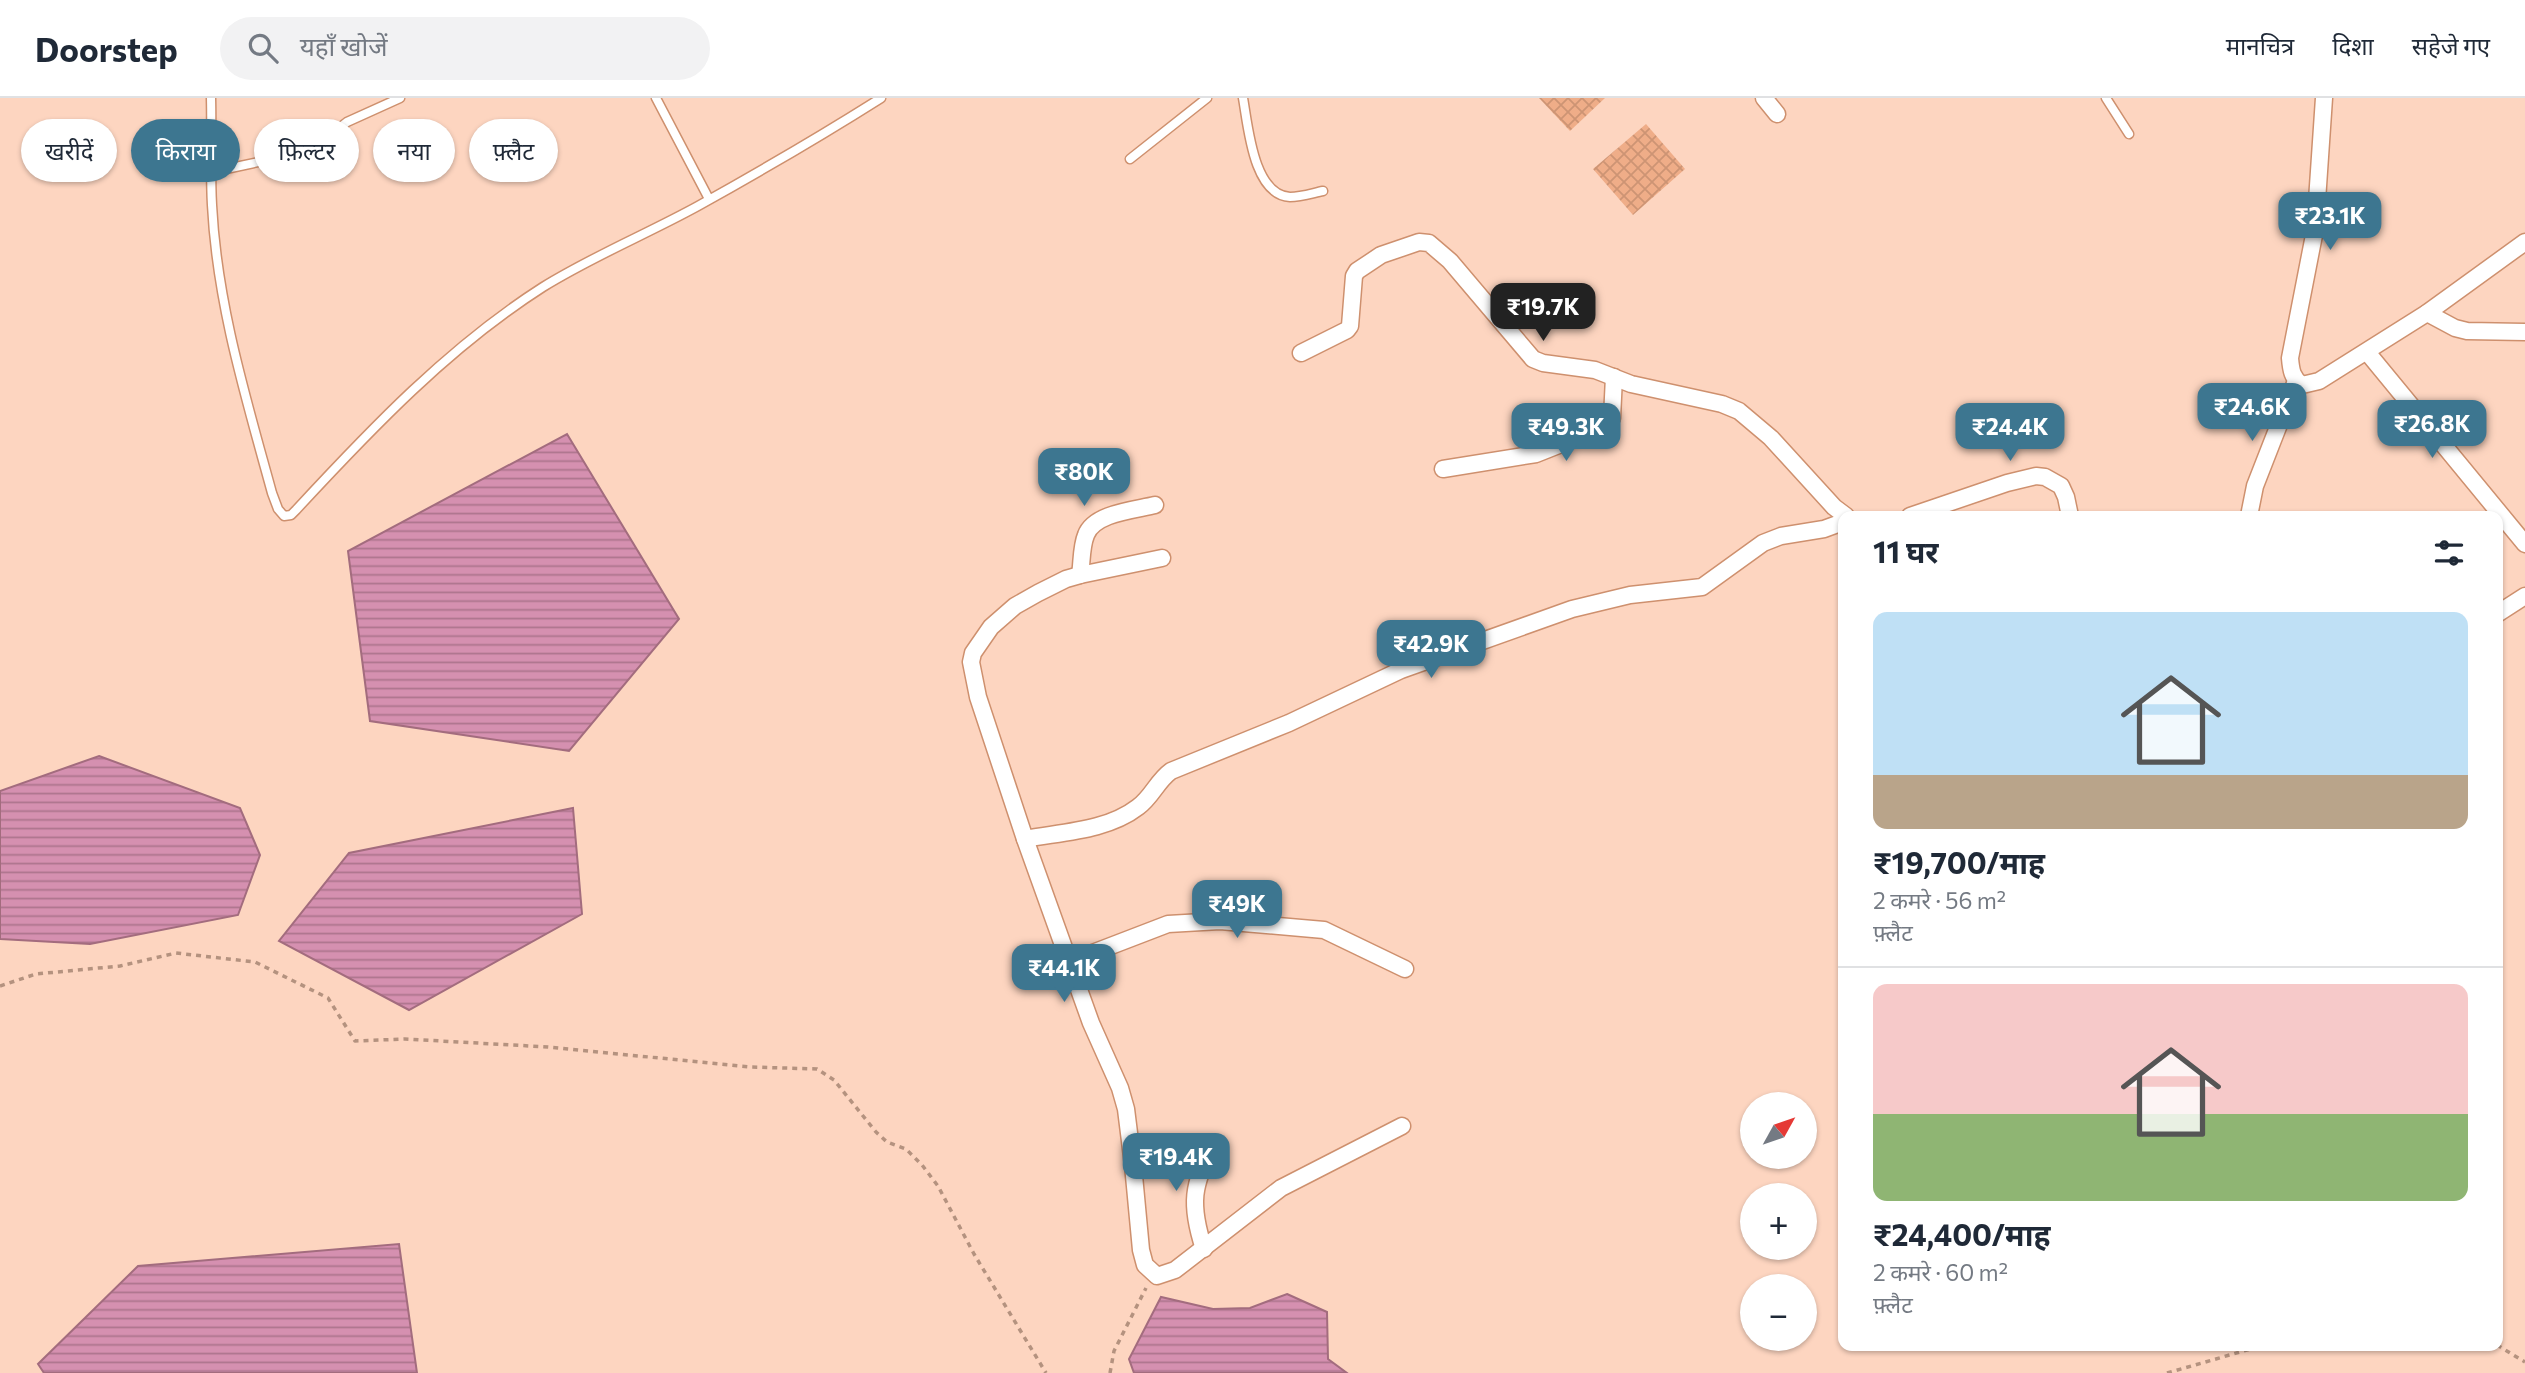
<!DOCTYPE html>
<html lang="hi">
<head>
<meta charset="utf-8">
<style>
  body { margin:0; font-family:Commissioner,"Noto Sans Devanagari",sans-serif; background:#f2f2f3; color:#1f2937; height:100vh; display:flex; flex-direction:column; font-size:26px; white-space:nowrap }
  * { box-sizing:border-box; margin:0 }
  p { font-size:23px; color:#747a83 }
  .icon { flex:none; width:38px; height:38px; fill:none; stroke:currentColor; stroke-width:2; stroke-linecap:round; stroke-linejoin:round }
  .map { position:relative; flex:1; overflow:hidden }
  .sheet { position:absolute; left:1838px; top:413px; width:665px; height:840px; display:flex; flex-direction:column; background:#fff; border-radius:14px; box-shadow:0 2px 5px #0004 }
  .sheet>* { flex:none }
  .banner { position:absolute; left:21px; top:21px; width:665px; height:63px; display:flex; gap:14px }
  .needle { width:46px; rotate:50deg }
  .tools { position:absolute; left:1740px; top:994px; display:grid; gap:14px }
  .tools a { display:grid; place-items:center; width:77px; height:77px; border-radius:50%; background:#fff; box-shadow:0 2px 5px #0004; font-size:35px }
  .price { position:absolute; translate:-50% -60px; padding:0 16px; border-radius:14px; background:#3d7690; color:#fff; font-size:23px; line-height:46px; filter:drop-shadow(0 2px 4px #0008) }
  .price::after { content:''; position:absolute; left:50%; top:42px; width:21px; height:16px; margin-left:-10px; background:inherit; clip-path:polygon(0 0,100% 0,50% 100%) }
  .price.active { background:#222; color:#fff }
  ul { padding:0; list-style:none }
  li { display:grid; align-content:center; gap:14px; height:371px; padding:0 35px }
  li+li { border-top:2px solid #e0e1e3 }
  li span { display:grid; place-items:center; height:217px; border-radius:14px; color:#555 }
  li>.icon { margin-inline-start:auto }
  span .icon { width:126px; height:126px; fill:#fffc; stroke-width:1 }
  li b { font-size:30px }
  h2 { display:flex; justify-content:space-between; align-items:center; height:84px; padding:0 35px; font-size:30px }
  .chip { padding:0 24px; border-radius:32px; background:#fff; box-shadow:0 2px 5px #0004; font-size:24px; line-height:63px }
  .chip.active { background:#3d7690; color:#fff }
  header { display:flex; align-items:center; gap:42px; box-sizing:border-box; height:98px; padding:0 35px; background:#fff; border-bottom:2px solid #e0e1e3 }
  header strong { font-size:33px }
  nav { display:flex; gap:38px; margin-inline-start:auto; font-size:24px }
  .search { width:490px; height:63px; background:#f2f2f3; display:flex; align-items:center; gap:18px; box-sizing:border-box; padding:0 24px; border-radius:38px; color:#747a83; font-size:26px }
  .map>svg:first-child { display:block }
</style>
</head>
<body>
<header>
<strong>Doorstep</strong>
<div class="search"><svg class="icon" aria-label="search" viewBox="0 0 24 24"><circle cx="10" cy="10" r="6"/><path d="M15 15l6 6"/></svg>यहाँ खोजें</div>
<nav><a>मानचित्र</a><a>दिशा</a><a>सहेजे गए</a></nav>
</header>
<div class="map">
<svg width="2525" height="1275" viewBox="0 0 2525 1275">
  <defs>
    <pattern id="water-rules" width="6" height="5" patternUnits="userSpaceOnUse" patternTransform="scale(1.75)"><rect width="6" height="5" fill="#d590b0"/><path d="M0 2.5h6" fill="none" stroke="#ad758d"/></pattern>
    <pattern id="building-cross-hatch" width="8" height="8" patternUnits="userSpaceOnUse" patternTransform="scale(1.75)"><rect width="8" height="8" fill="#efad88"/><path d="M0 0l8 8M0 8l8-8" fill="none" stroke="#cd9474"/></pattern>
  </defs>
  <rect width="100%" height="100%" fill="#fdd5c0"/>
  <g fill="url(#water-rules)" stroke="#a36c7e" stroke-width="2">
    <polygon points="567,336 679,521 569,653 370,623 348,453"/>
    <polygon points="99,658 240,710 260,757 238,817 90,846 0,841 0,693"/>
    <polygon points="573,710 582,816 409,912 279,843 349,755"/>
    <polygon points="399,1146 417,1275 44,1275 38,1266 138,1168"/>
    <polygon points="1287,1196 1327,1214 1328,1261 1347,1275 1134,1275 1129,1261 1161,1199 1213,1211 1250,1210"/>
  </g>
  <g fill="url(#building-cross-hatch)">
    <polygon points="1539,0 1605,0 1570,33"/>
    <polygon points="1646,26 1685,71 1633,117 1593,71"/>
  </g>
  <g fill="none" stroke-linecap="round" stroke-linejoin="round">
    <g stroke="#ce906e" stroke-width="11">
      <g id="lane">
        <path d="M211,0C212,36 210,72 212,107C217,206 246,300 272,395L278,411L284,418L291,417L296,412C371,331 449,249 543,189C593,158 647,136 698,108C759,74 821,38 881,0"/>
        <polyline points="656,0 709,101"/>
        <path d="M1243,0C1248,27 1253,97 1290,99C1301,99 1313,95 1323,93"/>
        <polyline points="2106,0 2129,36"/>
        <polyline points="1130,61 1207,0"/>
        <polyline points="212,74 310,53 347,24 400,0"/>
      </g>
    </g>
    <g stroke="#ce906e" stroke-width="19">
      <g id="street">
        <polyline points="1764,0 1777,16"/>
        <path d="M2324,0L2315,132L2290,260C2291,272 2292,280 2302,287L2319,283L2427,215L2525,144"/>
        <polyline points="2427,215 2455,230 2467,233 2525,234"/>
        <polyline points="2367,254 2525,446"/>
        <polyline points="1301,255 1347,232 1350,228 1354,178 1357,173 1381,157 1419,144 1429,145 1450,163 1533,261 1543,265 1595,272 1631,286 1722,306 1739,313 1771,340 1834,409 1846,418"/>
        <polyline points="1443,371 1536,356 1604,329 1612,320 1614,279"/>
        <polyline points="1910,418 2007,385 2036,378 2045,379 2061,388 2066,399 2070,418"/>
        <polyline points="2249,418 2255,388 2296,283"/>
        <polyline points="1162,460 1080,477 1066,481 1038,495 1015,508 991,529 973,555 971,564 978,599 1025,741 1091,925 1120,990 1126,1011 1133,1067 1141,1152 1145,1167 1157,1178 1175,1172 1281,1090 1402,1028"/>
        <path d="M1080,477C1082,465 1081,449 1086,437C1094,415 1135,412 1155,407"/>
        <polyline points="2497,516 2525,498"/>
        <path d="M1025,741C1062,734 1107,733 1138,709C1152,699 1157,683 1171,673L1289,625L1401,572L1572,511L1630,497L1702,489L1763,445L1781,438L1824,431L1843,424"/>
        <polyline points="1069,864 1168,826 1220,823 1324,832 1405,871"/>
        <path d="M1204,1151C1189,1105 1193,1088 1213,1045"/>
      </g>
    </g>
    <g stroke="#b4927f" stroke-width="3.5" stroke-dasharray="5 5" stroke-linecap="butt">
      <polyline points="0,888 36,876 120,868 176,855 255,864 328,900 355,943 405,941 548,949 750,969 817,971 834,982 876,1034 887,1044 906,1051 922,1067 938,1088 974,1156 1046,1275"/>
      <polyline points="2497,1247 2525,1264"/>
      <polyline points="1110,1275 1114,1253 1146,1190"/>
      <polyline points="2167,1275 2261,1248"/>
    </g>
    <use href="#lane" stroke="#fff" stroke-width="8"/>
    <use href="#street" stroke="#fff" stroke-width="16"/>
  </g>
</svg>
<div class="tools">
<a><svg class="needle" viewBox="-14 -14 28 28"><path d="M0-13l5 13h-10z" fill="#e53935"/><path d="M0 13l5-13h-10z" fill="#747a83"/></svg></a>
<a>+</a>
<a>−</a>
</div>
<b class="price" style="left:2330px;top:154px">₹23.1K</b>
<b class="price active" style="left:1543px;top:245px">₹19.7K</b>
<b class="price" style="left:2252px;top:345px">₹24.6K</b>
<b class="price" style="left:2432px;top:362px">₹26.8K</b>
<b class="price" style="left:1566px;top:365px">₹49.3K</b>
<b class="price" style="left:2010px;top:365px">₹24.4K</b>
<b class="price" style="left:1084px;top:410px">₹80K</b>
<b class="price" style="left:1431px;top:582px">₹42.9K</b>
<b class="price" style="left:1237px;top:842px">₹49K</b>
<b class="price" style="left:1064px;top:906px">₹44.1K</b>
<b class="price" style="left:1176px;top:1095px">₹19.4K</b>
<div class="banner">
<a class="chip">खरीदें</a>
<a class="chip active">किराया</a>
<a class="chip">फ़िल्टर</a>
<a class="chip">नया</a>
<a class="chip">फ़्लैट</a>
</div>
<section class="sheet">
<h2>11 घर<svg class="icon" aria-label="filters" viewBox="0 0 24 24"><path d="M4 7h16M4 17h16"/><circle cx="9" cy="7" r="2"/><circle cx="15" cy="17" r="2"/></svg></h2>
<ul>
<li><span style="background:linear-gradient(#bfe0f5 75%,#b9a48a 0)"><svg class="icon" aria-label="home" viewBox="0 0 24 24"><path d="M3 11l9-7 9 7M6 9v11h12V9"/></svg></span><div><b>₹19,700/माह</b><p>2 कमरे · 56 m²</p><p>फ़्लैट</p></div></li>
<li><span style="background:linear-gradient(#f6c9c9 60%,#8fb573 0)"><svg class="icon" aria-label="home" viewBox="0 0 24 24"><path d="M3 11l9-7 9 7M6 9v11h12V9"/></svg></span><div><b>₹24,400/माह</b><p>2 कमरे · 60 m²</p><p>फ़्लैट</p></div></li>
</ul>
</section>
</div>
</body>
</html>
